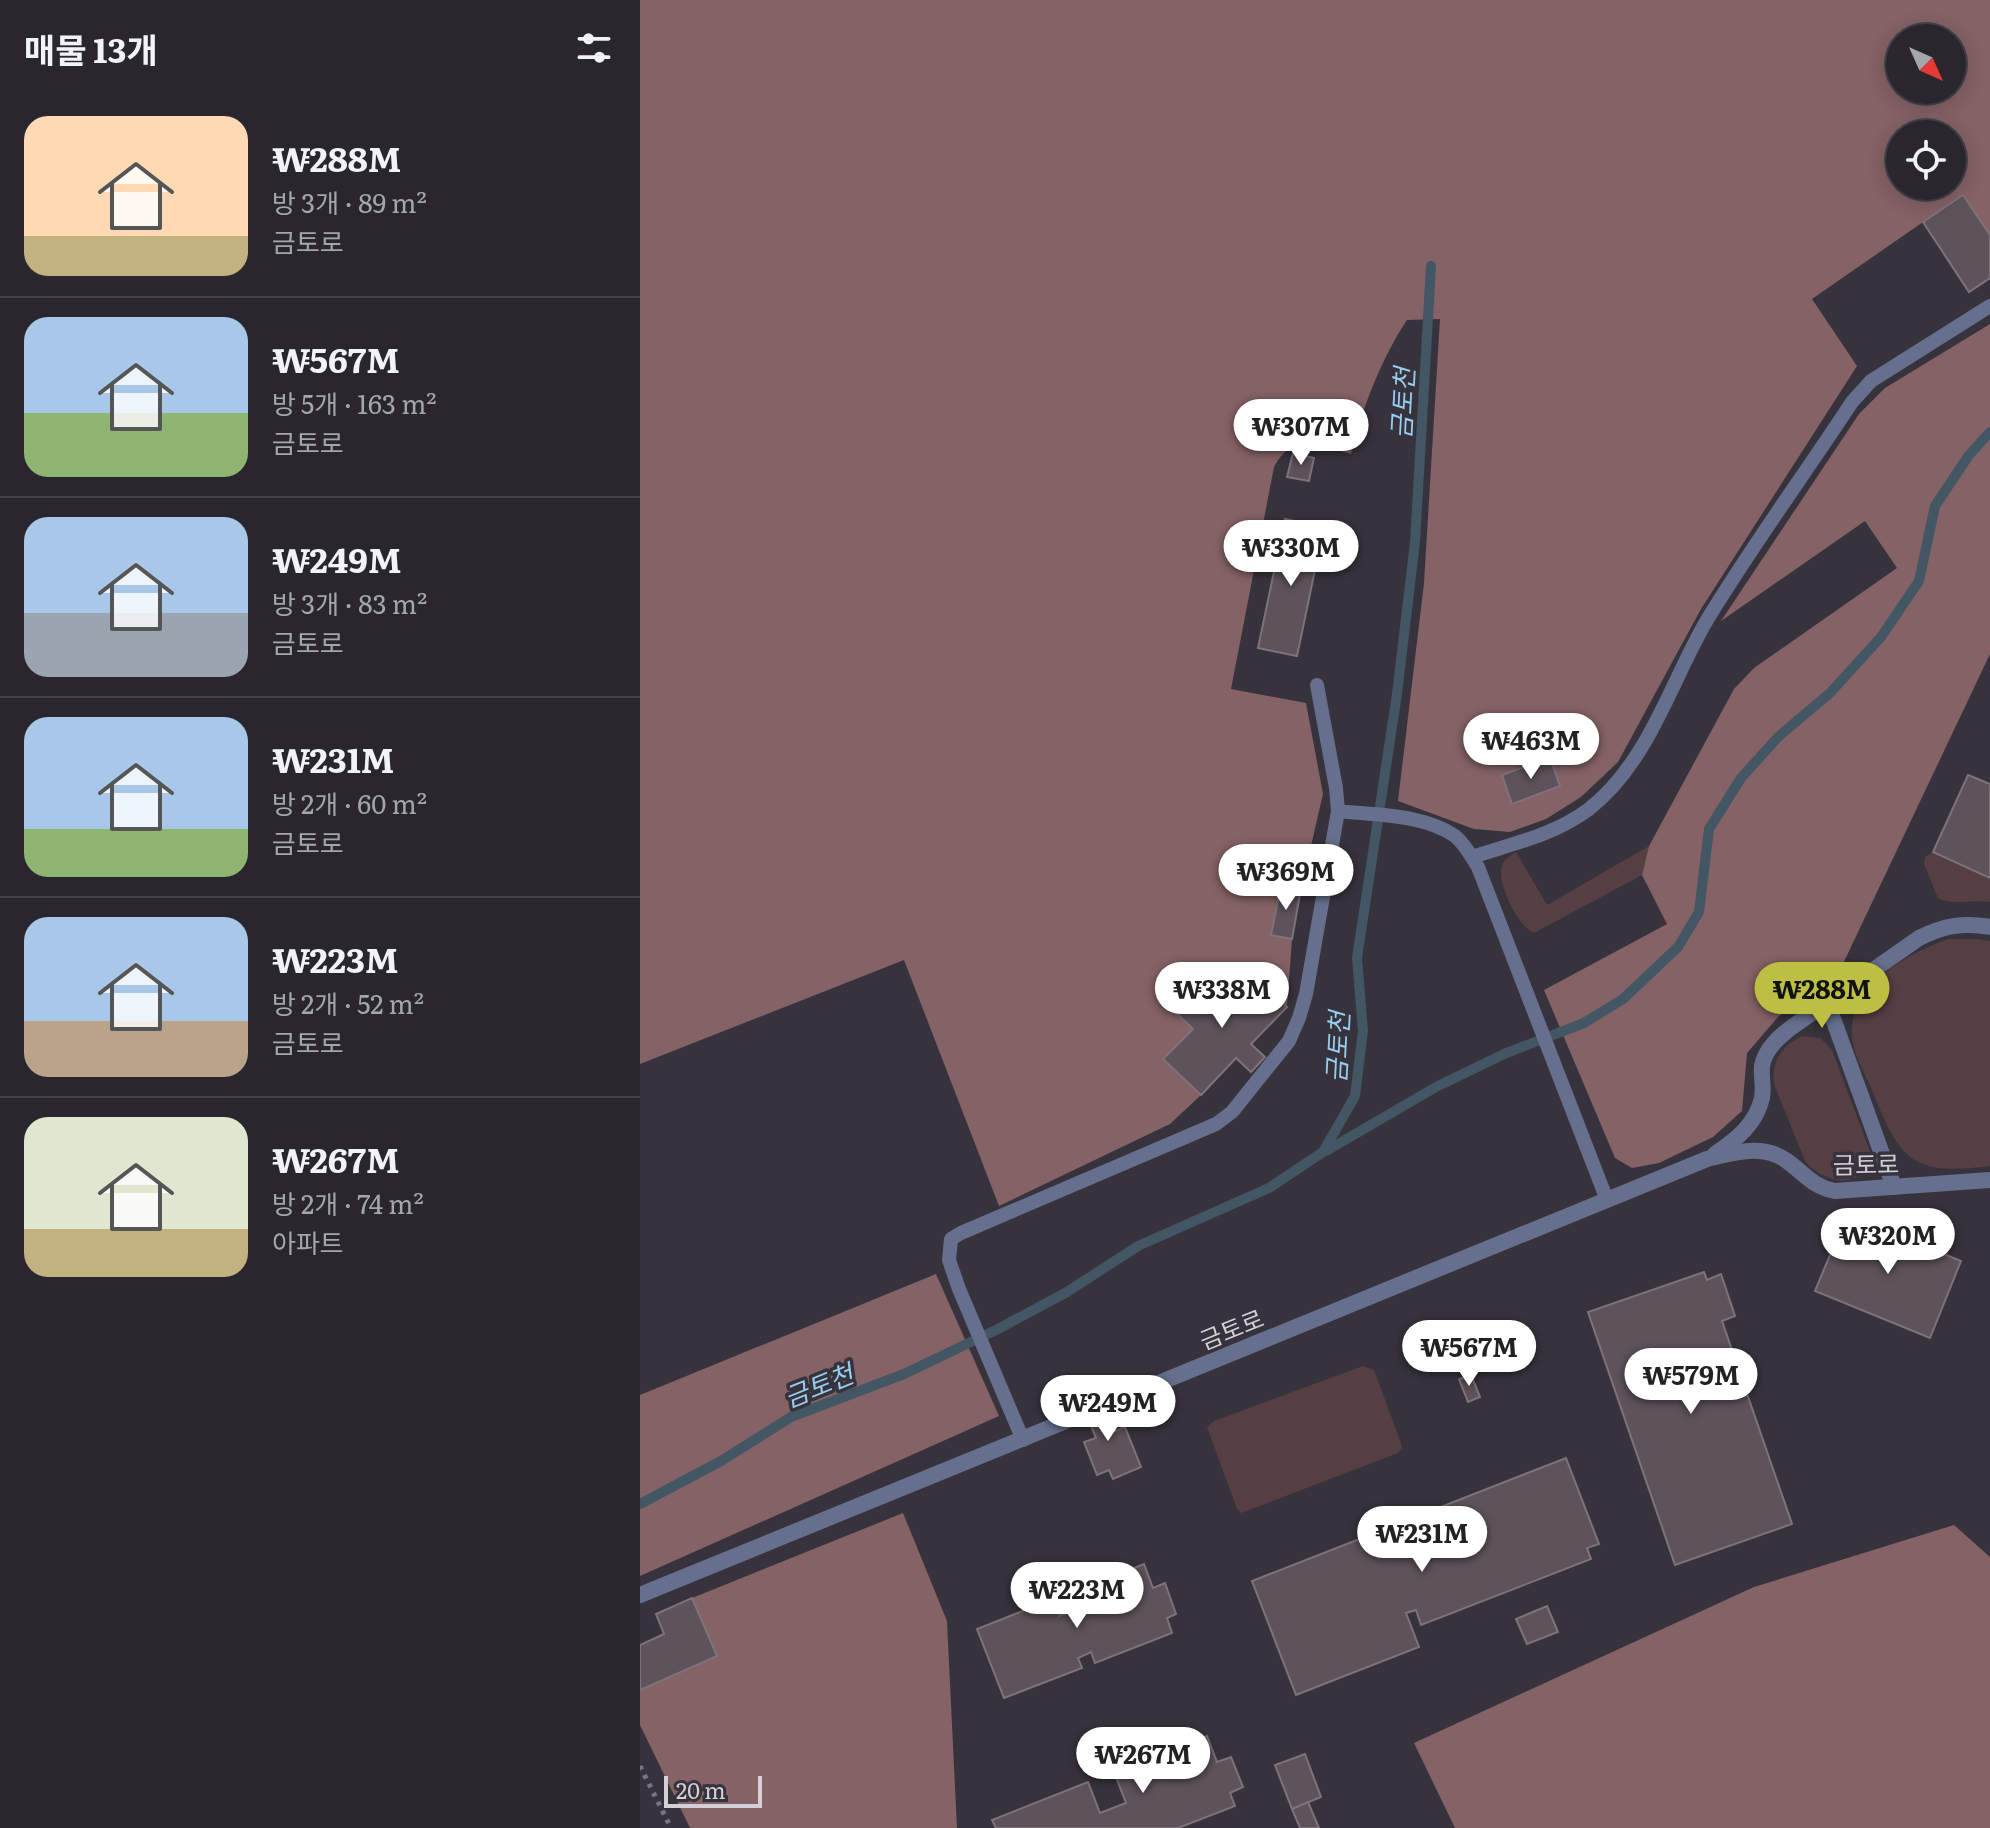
<!DOCTYPE html>
<html lang="ko">
<head>
<meta charset="utf-8">
<style>
  body { margin:0; font-family:Literata,"Noto Sans KR",serif; background:#35323a; color:#f1f3f6; height:100vh; display:flex; flex-direction:column; font-size:30px; white-space:nowrap }
  * { box-sizing:border-box; margin:0 }
  p { font-size:26px; color:#a5a5aa }
  .icon { flex:none; width:44px; height:44px; fill:none; stroke:currentColor; stroke-width:2; stroke-linecap:round; stroke-linejoin:round }
  .map { position:relative; flex:1; overflow:hidden }
  .details { display:flex; flex-direction:column; background:#29262e; width:640px }
  .details>* { flex:none }
  .needle { width:52px; rotate:135deg }
  .fabs { position:absolute; left:1246px; top:24px; display:grid; gap:16px }
  .fabs a { display:grid; place-items:center; width:80px; height:80px; border-radius:50%; background:#29262e; box-shadow:0 4px 20px #0003,0 0 0 2px #45434a; font-size:40px }
  .scale { position:absolute; left:24px; bottom:20px; width:98px; box-sizing:border-box; padding-left:8px; border:4px solid #d3d0d7; border-top:0; font-size:22px; line-height:28px; white-space:nowrap; color:#d3d0d7; -webkit-text-stroke:6px #37333d; paint-order:stroke }
  .price { position:absolute; translate:-50% -68px; padding:0 18px; border-radius:28px; background:#fff; color:#222; font-size:26px; line-height:52px; filter:drop-shadow(0 2px 4px #0008) }
  .price::after { content:''; position:absolute; left:50%; top:48px; width:24px; height:18px; margin-left:-12px; background:inherit; clip-path:polygon(0 0,100% 0,50% 100%) }
  .price.selected { background:#bdbf43; color:#111 }
  ul { padding:0; list-style:none }
  li { display:flex; align-items:center; gap:24px; height:200px; padding:0 24px }
  li+li { border-top:2px solid #45434a }
  li span { display:grid; place-items:center; flex:none; width:224px; height:160px; border-radius:24px; color:#555 }
  li>.icon { margin-inline-start:auto }
  span .icon { width:96px; height:96px; fill:#fffc; stroke-width:1 }
  li b { font-size:34px }
  h2 { display:flex; justify-content:space-between; align-items:center; height:96px; padding:0 24px; font-size:34px }
  main { display:flex; flex:1; min-height:0 }
  .map>svg:first-child { display:block }
</style>
</head>
<body>
<main>
<section class="details">
<h2>매물 13개<svg class="icon" aria-label="filters" viewBox="0 0 24 24"><path d="M4 7h16M4 17h16"/><circle cx="9" cy="7" r="2"/><circle cx="15" cy="17" r="2"/></svg></h2>
<ul>
<li><span style="background:linear-gradient(#ffd9b3 75%,#c2b280 0)"><svg class="icon" aria-label="home" viewBox="0 0 24 24"><path d="M3 11l9-7 9 7M6 9v11h12V9"/></svg></span><div><b>₩288M</b><p>방 3개 · 89 m²</p><p>금토로</p></div></li>
<li><span style="background:linear-gradient(#a9c7e8 60%,#8fb573 0)"><svg class="icon" aria-label="home" viewBox="0 0 24 24"><path d="M3 11l9-7 9 7M6 9v11h12V9"/></svg></span><div><b>₩567M</b><p>방 5개 · 163 m²</p><p>금토로</p></div></li>
<li><span style="background:linear-gradient(#a9c7e8 60%,#9aa5b1 0)"><svg class="icon" aria-label="home" viewBox="0 0 24 24"><path d="M3 11l9-7 9 7M6 9v11h12V9"/></svg></span><div><b>₩249M</b><p>방 3개 · 83 m²</p><p>금토로</p></div></li>
<li><span style="background:linear-gradient(#a9c7e8 70%,#8fb573 0)"><svg class="icon" aria-label="home" viewBox="0 0 24 24"><path d="M3 11l9-7 9 7M6 9v11h12V9"/></svg></span><div><b>₩231M</b><p>방 2개 · 60 m²</p><p>금토로</p></div></li>
<li><span style="background:linear-gradient(#a9c7e8 65%,#b9a48a 0)"><svg class="icon" aria-label="home" viewBox="0 0 24 24"><path d="M3 11l9-7 9 7M6 9v11h12V9"/></svg></span><div><b>₩223M</b><p>방 2개 · 52 m²</p><p>금토로</p></div></li>
<li><span style="background:linear-gradient(#dfe7d0 70%,#c2b280 0)"><svg class="icon" aria-label="home" viewBox="0 0 24 24"><path d="M3 11l9-7 9 7M6 9v11h12V9"/></svg></span><div><b>₩267M</b><p>방 2개 · 74 m²</p><p>아파트</p></div></li>
</ul>
</section>
<div class="map">
<svg width="1350" height="1828" viewBox="0 0 1350 1828">
  <rect width="100%" height="100%" fill="#37333d"/>
  <g fill="#553f42">
    <path d="M1009,846L1002,875L894,933C878,927 856,882 862,866C864,859 870,856 876,852L907,905Z"/>
    <path d="M1293,852L1350,878V902C1333,899 1312,906 1298,898L1284,864L1285,857Z"/>
    <path d="M1308,939H1336L1350,941V1166C1271,1176 1260,1160 1232,1090C1225,1074 1214,1055 1212,1038C1207,986 1267,954 1308,939Z"/>
    <path d="M1162,1036L1180,1038L1192,1050L1231,1154C1225,1192 1183,1184 1165,1161L1134,1084C1131,1061 1142,1046 1162,1036Z"/>
    <polygon points="723,1366 734,1370 761,1443 762,1448 758,1453 601,1513 597,1509 567,1427 574,1421"/>
  </g>
  <g fill="#846266" fill-rule="evenodd">
    <path d="M0,0H1350V235L1322,195L1172,299L1217,366L1061,609L978,762L941,797L906,819L870,832L834,829L758,801L784,583L800,319L767,320C742,357 721,411 711,454C675,445 656,429 634,467L591,689L666,703L683,794L661,889L641,885L631,934L652,939L647,1007L608,970L576,1003L555,984L532,1008L553,1029L523,1059L561,1095L530,1124L359,1206L264,960L0,1064ZM1260,38H1312V90H1260ZM1260,134H1312V186H1260Z"/>
    <polygon points="1350,324 1350,654 1201,968 1138,1017 1107,1053 1102,1111 1073,1137 1019,1163 992,1168 975,1158 904,990 1027,924 1002,875 1009,846 1094,689 1114,668 1257,568 1225,521 1081,621 1219,414 1245,388"/>
    <polygon points="296,1274 359,1416 0,1576 0,1395"/>
    <polygon points="263,1513 307,1621 317,1828 50,1828 0,1725 0,1690 77,1656 52,1598"/>
    <polygon points="1314,1525 1350,1557 1350,1828 815,1828 774,1743 1114,1587"/>
  </g>
  <g fill="none" stroke-linecap="round" stroke-linejoin="round">
    <g stroke="#435663" stroke-width="10">
      <polyline points="686,1151 796,1087 864,1054 944,1023 983,999 1038,947 1059,912 1069,829 1101,778 1138,737 1190,693 1241,637 1279,581 1295,506 1329,455 1350,432"/>
      <polyline points="0,1504 81,1461 151,1417 264,1374 358,1329 427,1292 498,1246 629,1188 683,1152 715,1096 723,1031 717,958 757,694 775,542 791,266"/>
    </g>
  </g>
  <g fill="#5e535b" stroke="#7f737b" stroke-width="2">
    <polygon points="1323,195 1350,235 1350,278 1329,292 1283,222"/>
    <polygon points="653,453 674,458 669,481 647,477"/>
    <polygon points="645,519 684,527 657,656 618,648"/>
    <polygon points="910,758 920,786 872,804 862,775"/>
    <polygon points="1328,775 1350,784 1350,878 1293,852"/>
    <polygon points="641,885 661,889 652,939 631,935"/>
    <polygon points="608,970 647,1007 611,1044 625,1057 611,1072 596,1058 561,1095 523,1059 553,1029 531,1008 555,984 576,1003"/>
    <polygon points="1207,1214 1321,1261 1290,1338 1175,1291"/>
    <polygon points="1064,1272 1067,1280 1081,1274 1095,1316 1082,1321 1152,1524 1035,1565 948,1312"/>
    <polygon points="831,1375 840,1397 828,1402 819,1379"/>
    <polygon points="453,1391 470,1433 485,1427 501,1467 473,1479 469,1470 457,1475 444,1442 456,1438 439,1397"/>
    <polygon points="926,1458 959,1544 947,1548 951,1559 781,1625 776,1610 766,1613 779,1647 656,1695 612,1581 727,1536 730,1544 751,1537 747,1528"/>
    <polygon points="504,1564 513,1588 525,1583 536,1614 527,1618 532,1633 455,1663 451,1652 438,1658 442,1668 364,1698 337,1629 413,1599 419,1616 435,1610 428,1594"/>
    <polygon points="52,1598 77,1656 0,1690 0,1645 24,1634 16,1614"/>
    <polygon points="907,1606 918,1632 887,1644 876,1619"/>
    <polygon points="567,1736 577,1762 591,1757 603,1787 590,1793 595,1806 538,1828 356,1828 352,1820 448,1782 460,1813 486,1803 474,1772"/>
    <polygon points="665,1754 681,1797 652,1809 635,1765"/>
    <polygon points="668,1802 679,1828 660,1828 652,1809"/>
  </g>
  <g fill="none" stroke-linecap="round" stroke-linejoin="round">
    <polyline stroke="#78757d" stroke-width="5" stroke-dasharray="4 6" stroke-linecap="butt" points="0,1766 31,1828"/>
    <g stroke="#666f8d" stroke-width="14">
      <path d="M698,811C735,815 784,814 815,836C825,844 831,856 838,867L967,1200"/>
      <path d="M832,857C871,844 915,835 949,809C1009,762 1030,683 1067,620C1112,546 1164,475 1212,402L1231,381L1350,306"/>
      <polyline points="383,1440 319,1289 309,1260 311,1239 321,1233 576,1124 592,1112 649,1041 659,1018 666,994 698,811 696,788 677,685"/>
    </g>
    <g stroke="#666f8d" stroke-width="16">
      <polyline points="1187,1002 1254,1187"/>
      <path d="M1075,1154C1097,1139 1116,1124 1122,1098C1124,1087 1121,1077 1122,1066C1125,1049 1139,1037 1152,1027L1279,938C1303,926 1323,922 1350,927"/>
      <path d="M0,1595L1067,1159C1094,1153 1123,1143 1147,1161C1165,1174 1173,1187 1195,1191L1350,1180"/>
    </g>
  </g>
  <g text-anchor="middle" dominant-baseline="central" stroke-width="7" stroke-linejoin="round" paint-order="stroke">
    <g font-size="24" fill="#d3d0d7" stroke="#37333d">
      <text transform="translate(1226 1163) rotate(-1)">금토로</text>
      <text transform="translate(591 1328) rotate(-22)">금토로</text>
    </g>
    <g font-size="26" font-style="italic" fill="#98cef2" stroke="#37333d">
      <text transform="translate(761 403) rotate(-87)">금토천</text>
      <text transform="translate(696 1047) rotate(-87)">금토천</text>
      <text transform="translate(178 1384) rotate(-22)">금토천</text>
    </g>
  </g>
</svg>
<div class="fabs">
<a><svg class="needle" viewBox="-14 -14 28 28"><path d="M0-13l5 13h-10z" fill="#e53935"/><path d="M0 13l5-13h-10z" fill="#a5a5aa"/></svg></a>
<a><svg class="icon" aria-label="locate" viewBox="0 0 24 24"><circle cx="12" cy="12" r="6"/><path d="M12 2v4M12 18v4M2 12h4M18 12h4"/></svg></a>
</div>
<div class="scale">20 m</div>
<b class="price" style="left:661px;top:467px">₩307M</b>
<b class="price" style="left:651px;top:588px">₩330M</b>
<b class="price" style="left:891px;top:781px">₩463M</b>
<b class="price" style="left:646px;top:912px">₩369M</b>
<b class="price" style="left:582px;top:1030px">₩338M</b>
<b class="price selected" style="left:1182px;top:1030px">₩288M</b>
<b class="price" style="left:1248px;top:1276px">₩320M</b>
<b class="price" style="left:829px;top:1388px">₩567M</b>
<b class="price" style="left:1051px;top:1416px">₩579M</b>
<b class="price" style="left:468px;top:1443px">₩249M</b>
<b class="price" style="left:782px;top:1574px">₩231M</b>
<b class="price" style="left:437px;top:1630px">₩223M</b>
<b class="price" style="left:503px;top:1795px">₩267M</b>
</div>
</main>
</body>
</html>
